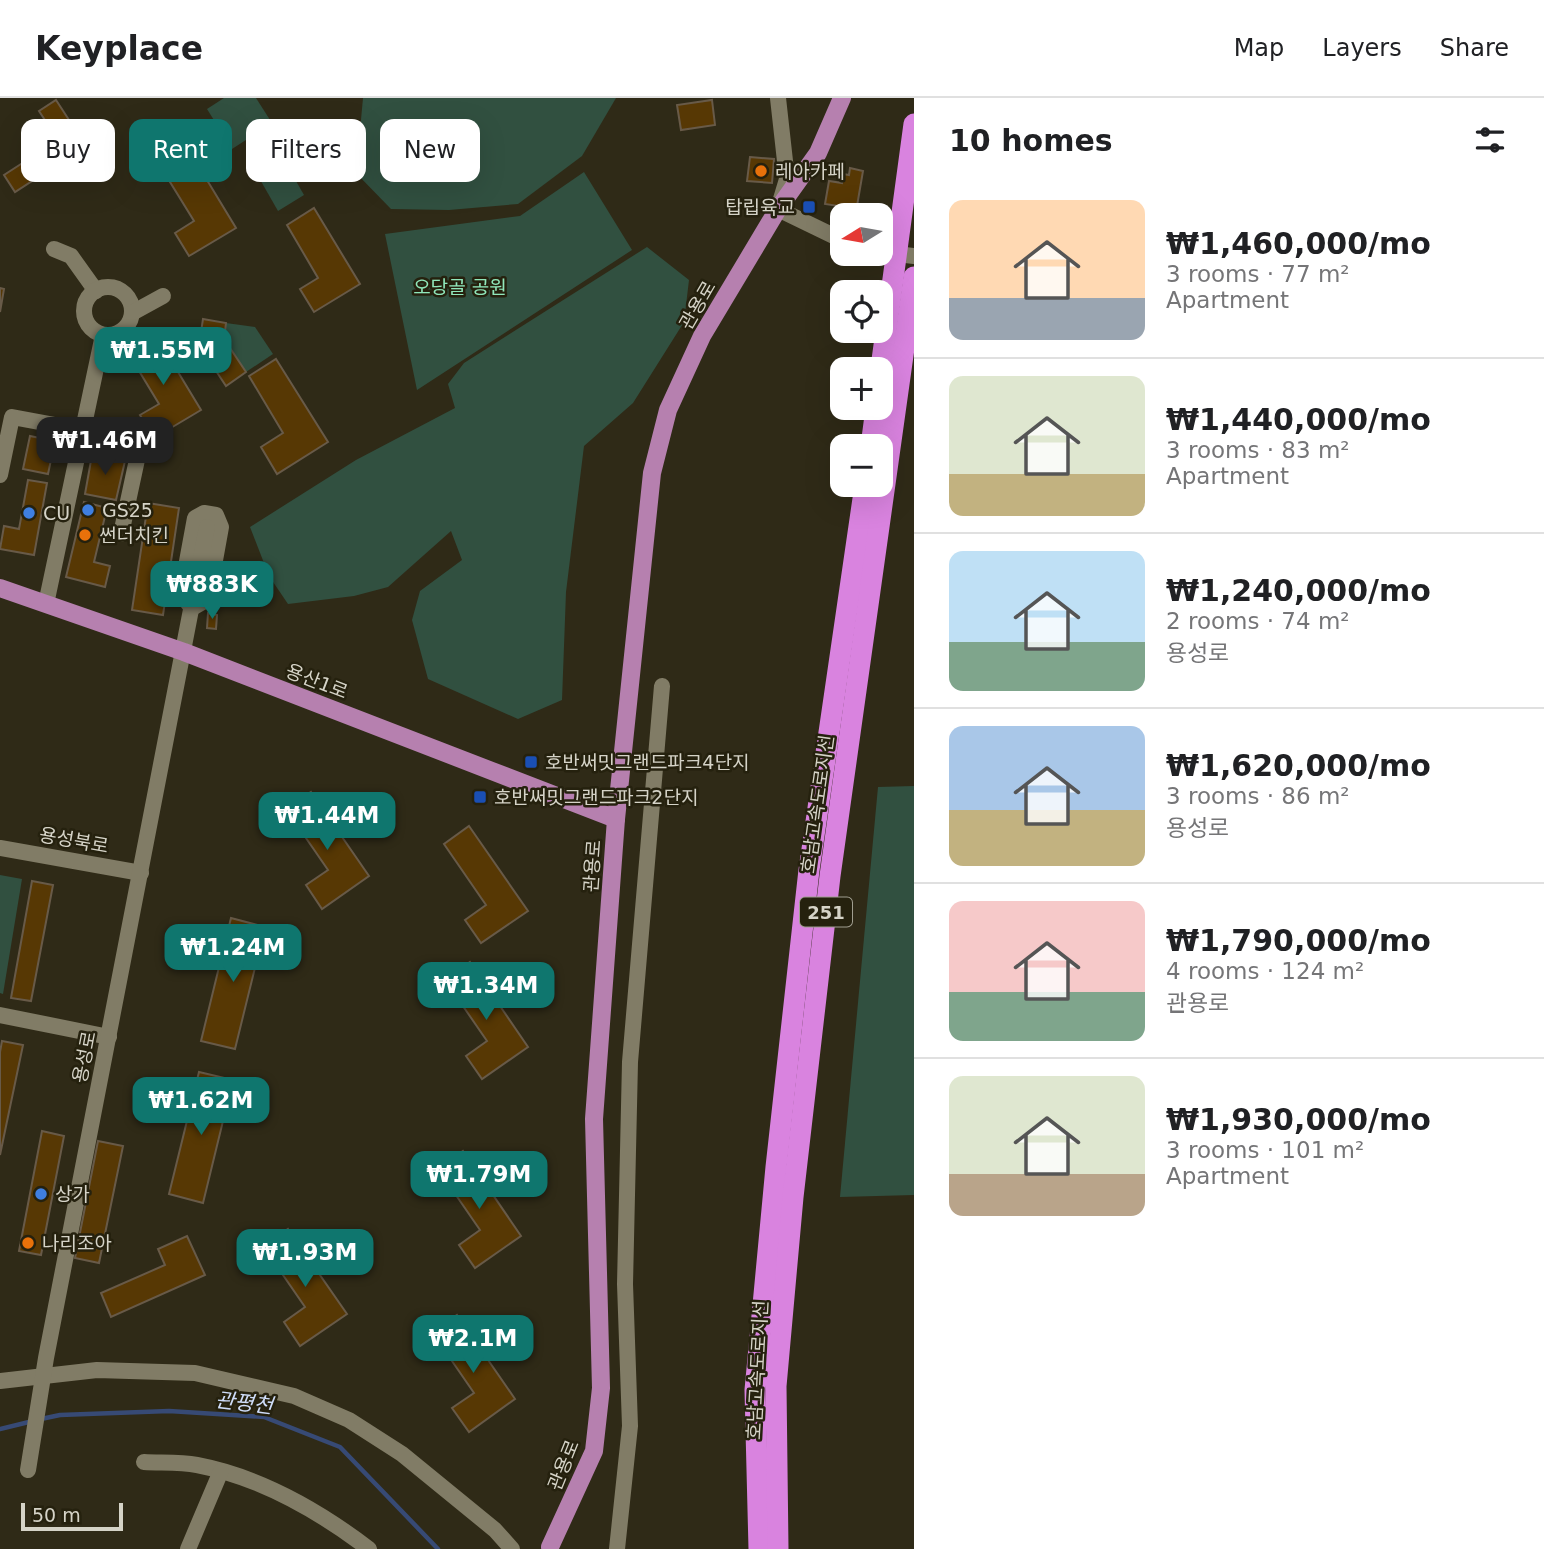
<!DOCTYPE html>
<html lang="en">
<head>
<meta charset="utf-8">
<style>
  body { margin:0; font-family:"DejaVu Sans","Noto Sans KR",sans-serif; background:#f2f2f2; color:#202124; height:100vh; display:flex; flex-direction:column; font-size:26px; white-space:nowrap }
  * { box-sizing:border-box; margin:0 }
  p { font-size:23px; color:#757577 }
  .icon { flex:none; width:38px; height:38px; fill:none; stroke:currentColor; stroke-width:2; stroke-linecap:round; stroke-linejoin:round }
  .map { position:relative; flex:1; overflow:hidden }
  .panel { display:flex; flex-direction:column; background:#fff; width:630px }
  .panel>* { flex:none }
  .banner { position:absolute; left:21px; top:21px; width:665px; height:63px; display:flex; gap:14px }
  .needle { width:46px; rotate:259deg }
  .controls { position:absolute; left:830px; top:105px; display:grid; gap:14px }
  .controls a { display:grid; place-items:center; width:63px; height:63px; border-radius:14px; background:#fff; box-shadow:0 7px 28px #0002; font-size:35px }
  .scale { position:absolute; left:21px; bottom:18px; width:102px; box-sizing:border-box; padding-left:7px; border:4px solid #d5d3c7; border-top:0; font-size:19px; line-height:24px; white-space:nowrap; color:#d5d3c7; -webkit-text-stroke:5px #25210e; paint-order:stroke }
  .price { position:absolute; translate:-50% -60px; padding:0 16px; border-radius:14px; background:#0f766e; color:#fff; font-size:23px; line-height:46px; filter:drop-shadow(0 2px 4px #0008) }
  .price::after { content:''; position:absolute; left:50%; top:42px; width:21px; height:16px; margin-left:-10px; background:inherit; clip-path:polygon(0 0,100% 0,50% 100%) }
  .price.on { background:#222; color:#fff }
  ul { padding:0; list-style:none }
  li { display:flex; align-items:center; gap:21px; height:175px; padding:0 35px }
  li+li { border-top:2px solid #e0e0e0 }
  li span { display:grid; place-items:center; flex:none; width:196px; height:140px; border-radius:14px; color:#555 }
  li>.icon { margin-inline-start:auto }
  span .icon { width:84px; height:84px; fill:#fffc; stroke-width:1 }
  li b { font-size:30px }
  h2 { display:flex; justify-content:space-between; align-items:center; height:84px; padding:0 35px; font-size:30px }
  .tag { padding:0 24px; border-radius:14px; background:#fff; box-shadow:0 7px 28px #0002; font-size:24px; line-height:63px }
  .tag.on { background:#0f766e; color:#fff }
  header { display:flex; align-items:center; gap:42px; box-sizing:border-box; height:98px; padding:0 35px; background:#fff; border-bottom:2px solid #e0e0e0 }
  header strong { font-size:33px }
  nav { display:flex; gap:38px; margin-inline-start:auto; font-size:24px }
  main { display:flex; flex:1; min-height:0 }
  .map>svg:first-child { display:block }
</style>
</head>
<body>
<header>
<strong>Keyplace</strong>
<nav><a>Map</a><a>Layers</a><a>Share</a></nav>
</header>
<main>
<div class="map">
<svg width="914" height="1451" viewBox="0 0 914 1451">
  <rect width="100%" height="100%" fill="#2f2a17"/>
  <g fill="#315040">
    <polygon points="224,0 256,0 272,25 232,51 207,11"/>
    <polygon points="363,0 616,0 582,58 518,106 449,112 391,111 356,75"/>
    <polygon points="284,62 304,97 278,113 258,78"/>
    <polygon points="584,74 632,152 417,292 385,136 520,118"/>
    <polygon points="647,149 689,182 684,224 633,305 584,348 566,494 562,602 518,621 428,581 412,522 420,493 462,462 451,433 388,489 354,498 288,506 269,478 250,429 356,362 455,310 448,286 464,265"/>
    <polygon points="226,225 255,229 273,256 246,274 224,241"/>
    <polygon points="914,688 914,1097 840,1099 878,689"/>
    <polygon points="0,777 22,781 3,896 0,895"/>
  </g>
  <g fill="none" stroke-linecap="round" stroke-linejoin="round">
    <g stroke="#374a75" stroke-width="4.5">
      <polyline points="41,1321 60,1317 169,1313 264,1319 340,1349 438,1451"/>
      <polyline points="0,1331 33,1323"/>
    </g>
  </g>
  <g fill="#573804" stroke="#685a48" stroke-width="2">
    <polygon points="56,2 86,48 15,94 4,77 58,42 39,13"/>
    <polygon points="712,2 715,27 681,32 677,7"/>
    <polygon points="190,54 236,130 189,158 175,135 194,123 162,71"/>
    <polygon points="750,59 774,61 772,85 747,83"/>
    <polygon points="850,70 863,73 856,114 837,118 839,108 825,106 829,83 842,85 843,76 849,77"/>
    <polygon points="314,110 360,186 314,214 300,191 318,180 287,127"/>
    <polygon points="0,190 4,191 0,214"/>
    <polygon points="203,221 226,225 224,241 246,274 226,288 199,247"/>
    <polygon points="155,236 201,312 154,340 140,317 159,306 127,253"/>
    <polygon points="276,261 328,344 277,376 261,349 283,335 249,278"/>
    <polygon points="30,338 55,343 48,376 23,371"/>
    <polygon points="92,357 125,363 116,402 85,396"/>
    <polygon points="28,382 47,385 34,457 0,451 4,428 19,431"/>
    <polygon points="84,404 107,410 94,464 110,468 105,489 66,479"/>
    <polygon points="148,405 179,410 163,517 132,512"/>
    <polygon points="208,515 217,517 216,531 207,530"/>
    <polygon points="311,694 369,778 322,811 306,787 328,772 286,711"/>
    <polygon points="469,728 528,813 481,845 465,822 486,807 444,746"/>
    <polygon points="32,783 53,787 31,903 11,900"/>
    <polygon points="231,820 265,829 235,951 201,943"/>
    <polygon points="470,864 528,949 482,981 466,958 487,943 445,882"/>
    <polygon points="2,943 23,947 0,1057 0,954"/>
    <polygon points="199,974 233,982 203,1105 169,1096"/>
    <polygon points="42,1033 64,1038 41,1157 19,1153"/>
    <polygon points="98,1043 123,1048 99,1165 75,1160"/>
    <polygon points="463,1053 521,1138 475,1170 459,1147 480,1132 438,1071"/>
    <polygon points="288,1131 347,1216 300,1248 284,1224 305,1209 263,1148"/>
    <polygon points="187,1138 205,1177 111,1219 101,1195 165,1167 158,1151"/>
    <polygon points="457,1217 515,1301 469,1334 452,1310 474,1295 432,1234"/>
  </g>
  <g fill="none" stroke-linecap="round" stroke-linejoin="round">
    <g stroke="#817c66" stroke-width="16">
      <polyline points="778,0 787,81 778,111 842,142"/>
      <polyline points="54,151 71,158 96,193"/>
      <polyline points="880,154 914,158"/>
      <circle cx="108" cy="213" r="24"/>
      <polyline points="132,215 163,198"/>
      <polyline points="0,377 12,319 141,343 121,436"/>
      <polygon points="204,415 216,417 221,429 208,501 192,510 181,496 195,420"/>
      <polyline points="46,506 103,237"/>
      <polyline points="0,750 141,775"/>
      <polyline points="0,917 109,939"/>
      <polyline points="0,1283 97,1272 195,1275 294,1298 349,1322 402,1356 495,1432 512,1451"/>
      <path d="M144,1364C161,1365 180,1364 197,1367C260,1379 319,1413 369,1451"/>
      <polyline points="28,1372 46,1260 207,429"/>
      <polyline points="188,1451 221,1373"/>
      <polyline points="617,1451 630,1328 625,1186 630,964 662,588"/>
    </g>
    <g stroke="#b680af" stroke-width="18">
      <polyline points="0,490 184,554 616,721"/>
      <polyline points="550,1449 594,1353 601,1290 594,1021 616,721 652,375 668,312 702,238 778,111 818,55 842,0"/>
    </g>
    <g stroke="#d983df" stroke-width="21">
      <polyline points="880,277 914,26"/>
      <polyline points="871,348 876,310"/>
      <polyline points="759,1451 755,1292 776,1069 809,772 865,387"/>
      <polyline points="778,1451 776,1288 793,1099 830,778 914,179"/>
    </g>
  </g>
  <g fill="#e8710a" stroke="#25210e" stroke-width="2.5">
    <circle cx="761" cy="73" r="7"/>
    <circle cx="85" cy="437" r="7"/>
    <circle cx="28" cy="1145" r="7"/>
  </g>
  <g fill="#1a4fb4" stroke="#25210e" stroke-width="2.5">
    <rect x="802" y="102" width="14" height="14" rx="3.5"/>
    <rect x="524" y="657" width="14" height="14" rx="3.5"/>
    <rect x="473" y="692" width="14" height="14" rx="3.5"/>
  </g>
  <g fill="#3f7fe0" stroke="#25210e" stroke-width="2.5">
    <circle cx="88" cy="412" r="7"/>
    <circle cx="29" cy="415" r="7"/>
    <circle cx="41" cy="1096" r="7"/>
  </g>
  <g text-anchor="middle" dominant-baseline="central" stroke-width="5" stroke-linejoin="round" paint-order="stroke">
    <rect fill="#25210e" stroke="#a09e90" stroke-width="2" x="800" y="799.5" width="52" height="29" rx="5"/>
    <g font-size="18" font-weight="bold" fill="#d5d3c7">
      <text x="826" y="814">251</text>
    </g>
    <g font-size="19" fill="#d5d3c7" stroke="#25210e" text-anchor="start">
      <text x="775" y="73">레아카페</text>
      <text x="795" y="109" text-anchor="end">탑립육교</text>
      <text x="102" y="412">GS25</text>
      <text x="43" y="415">CU</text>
      <text x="99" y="437">썬더치킨</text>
      <text x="545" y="664">호반써밋그랜드파크4단지</text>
      <text x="494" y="699">호반써밋그랜드파크2단지</text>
      <text x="55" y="1096">상가</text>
      <text x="42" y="1145">나리조아</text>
    </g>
    <g font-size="19" fill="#90e7bb" stroke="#25210e">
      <text x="460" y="189">오당골 공원</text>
    </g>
    <g font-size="19" fill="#d5d3c7" stroke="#25210e">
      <text transform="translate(697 207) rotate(-60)">관용로</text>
      <text transform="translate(317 583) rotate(21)">용산1로</text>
      <text transform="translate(817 706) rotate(-82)">호남고속도로지선</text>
      <text transform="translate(74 742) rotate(10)">용성북로</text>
      <text transform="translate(592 768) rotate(-86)">관용로</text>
      <text transform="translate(84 959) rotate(-79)">용성로</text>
      <text transform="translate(757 1272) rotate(-87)">호남고속도로지선</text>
      <text transform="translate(563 1367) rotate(-68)">관용로</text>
    </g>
    <g font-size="21" font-style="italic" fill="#cfddf9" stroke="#25210e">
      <text transform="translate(244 1305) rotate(7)">관평천</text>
    </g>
  </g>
</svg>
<div class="controls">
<a><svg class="needle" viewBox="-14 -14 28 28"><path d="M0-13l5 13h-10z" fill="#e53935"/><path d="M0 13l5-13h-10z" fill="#757577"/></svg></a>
<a><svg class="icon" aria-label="locate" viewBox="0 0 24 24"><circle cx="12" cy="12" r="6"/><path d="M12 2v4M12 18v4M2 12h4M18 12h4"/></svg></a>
<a>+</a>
<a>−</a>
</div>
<div class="scale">50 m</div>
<b class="price" style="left:163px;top:289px">₩1.55M</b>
<b class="price on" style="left:105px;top:379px">₩1.46M</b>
<b class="price" style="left:212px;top:523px">₩883K</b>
<b class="price" style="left:327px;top:754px">₩1.44M</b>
<b class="price" style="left:233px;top:886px">₩1.24M</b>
<b class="price" style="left:486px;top:924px">₩1.34M</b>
<b class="price" style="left:201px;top:1039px">₩1.62M</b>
<b class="price" style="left:479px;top:1113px">₩1.79M</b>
<b class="price" style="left:305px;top:1191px">₩1.93M</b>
<b class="price" style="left:473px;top:1277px">₩2.1M</b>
<div class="banner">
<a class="tag">Buy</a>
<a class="tag on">Rent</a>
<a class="tag">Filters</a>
<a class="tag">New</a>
</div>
</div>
<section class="panel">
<h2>10 homes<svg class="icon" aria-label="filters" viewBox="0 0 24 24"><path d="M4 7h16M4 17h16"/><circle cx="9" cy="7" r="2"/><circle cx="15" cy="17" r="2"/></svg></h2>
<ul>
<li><span style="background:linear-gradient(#ffd9b3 70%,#9aa5b1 0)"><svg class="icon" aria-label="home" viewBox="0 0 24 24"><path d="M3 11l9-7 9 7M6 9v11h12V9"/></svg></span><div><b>₩1,460,000/mo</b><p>3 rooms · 77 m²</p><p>Apartment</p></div></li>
<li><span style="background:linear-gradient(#dfe7d0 70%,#c2b280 0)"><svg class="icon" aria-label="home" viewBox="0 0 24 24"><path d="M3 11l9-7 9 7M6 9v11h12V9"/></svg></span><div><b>₩1,440,000/mo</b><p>3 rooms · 83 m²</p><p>Apartment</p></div></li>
<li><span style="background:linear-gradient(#bfe0f5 65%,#7fa58c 0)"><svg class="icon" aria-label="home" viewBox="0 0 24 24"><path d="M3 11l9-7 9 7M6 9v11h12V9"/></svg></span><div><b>₩1,240,000/mo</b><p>2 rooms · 74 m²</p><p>용성로</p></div></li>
<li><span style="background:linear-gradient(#a9c7e8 60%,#c2b280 0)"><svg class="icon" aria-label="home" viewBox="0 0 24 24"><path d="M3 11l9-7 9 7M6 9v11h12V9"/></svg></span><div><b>₩1,620,000/mo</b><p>3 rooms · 86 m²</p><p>용성로</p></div></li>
<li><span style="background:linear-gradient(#f6c9c9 65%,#7fa58c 0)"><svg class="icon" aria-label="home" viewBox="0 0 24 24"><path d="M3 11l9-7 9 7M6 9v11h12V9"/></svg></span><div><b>₩1,790,000/mo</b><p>4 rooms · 124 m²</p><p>관용로</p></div></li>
<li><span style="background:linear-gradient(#dfe7d0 70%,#b9a48a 0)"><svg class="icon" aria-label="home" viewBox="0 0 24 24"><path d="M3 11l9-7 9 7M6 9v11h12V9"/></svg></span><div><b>₩1,930,000/mo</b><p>3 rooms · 101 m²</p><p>Apartment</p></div></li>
</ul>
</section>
</main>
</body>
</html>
